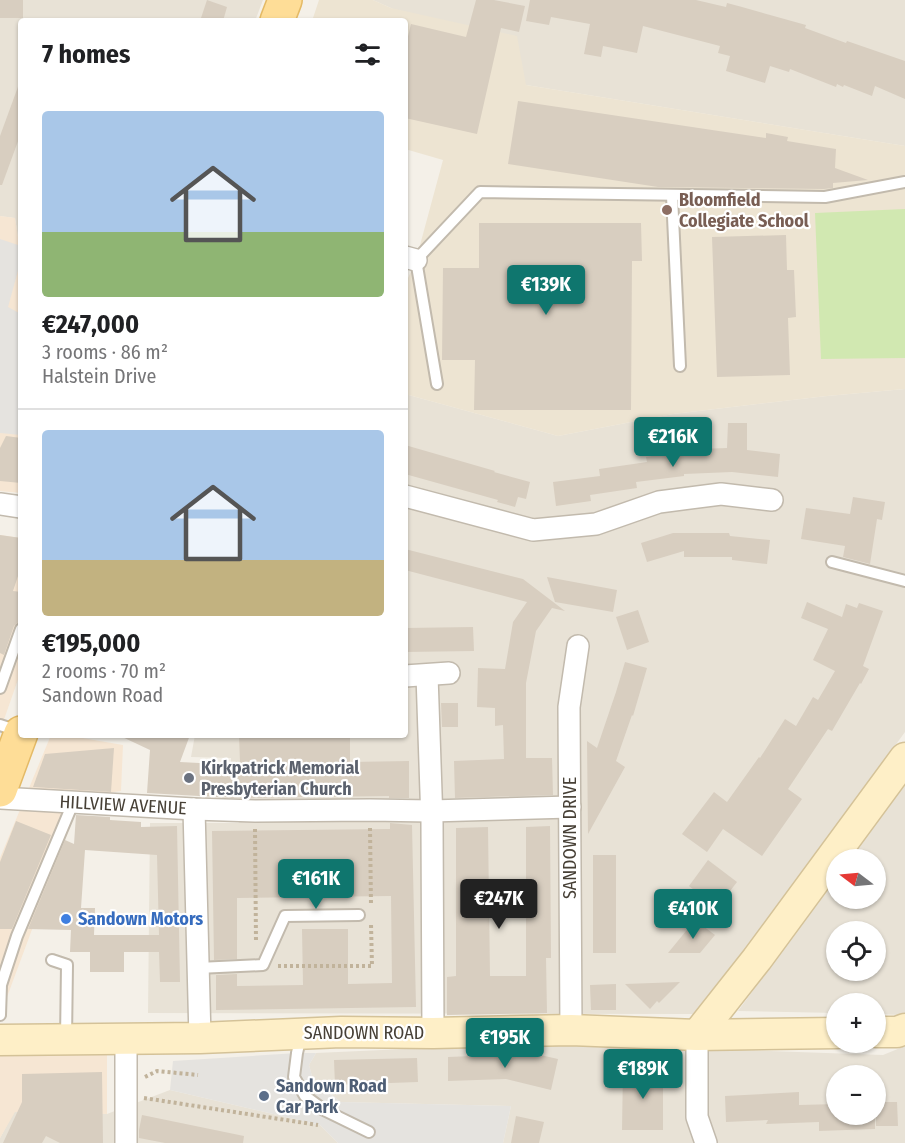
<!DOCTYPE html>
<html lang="en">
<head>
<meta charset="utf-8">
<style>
  body { margin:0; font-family:"Fira Sans Condensed",sans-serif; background:#f2f2f2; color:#202124; height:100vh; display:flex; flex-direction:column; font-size:22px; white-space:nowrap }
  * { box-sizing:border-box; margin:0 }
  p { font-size:20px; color:#757577 }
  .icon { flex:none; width:33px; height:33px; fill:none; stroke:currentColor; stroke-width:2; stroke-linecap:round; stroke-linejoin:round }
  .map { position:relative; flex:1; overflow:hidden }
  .sheet { position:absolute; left:18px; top:18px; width:390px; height:720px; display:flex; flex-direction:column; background:#fff; border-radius:6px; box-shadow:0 2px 4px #0004 }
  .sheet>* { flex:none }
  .needle { width:39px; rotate:286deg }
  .tools { position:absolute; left:826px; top:849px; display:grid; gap:12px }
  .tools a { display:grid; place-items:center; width:60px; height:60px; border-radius:50%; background:#fff; box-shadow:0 2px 4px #0004; font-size:30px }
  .price { position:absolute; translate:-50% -51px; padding:0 14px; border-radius:6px; background:#0f766e; color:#fff; font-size:20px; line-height:39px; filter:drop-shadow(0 2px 3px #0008) }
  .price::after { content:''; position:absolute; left:50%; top:36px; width:18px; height:14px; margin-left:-9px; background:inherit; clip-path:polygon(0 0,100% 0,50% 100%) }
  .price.on { background:#222; color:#fff }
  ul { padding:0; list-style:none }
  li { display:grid; align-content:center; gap:12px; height:318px; padding:0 24px }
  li+li { border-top:2px solid #e0e0e0 }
  li span { display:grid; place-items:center; height:186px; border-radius:6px; color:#555 }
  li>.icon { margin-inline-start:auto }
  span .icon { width:108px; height:108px; fill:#fffc; stroke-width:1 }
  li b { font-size:26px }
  h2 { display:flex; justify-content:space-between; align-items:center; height:72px; padding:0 24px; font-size:26px }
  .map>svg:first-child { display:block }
</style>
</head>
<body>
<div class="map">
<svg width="905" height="1143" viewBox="0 0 905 1143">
  <rect width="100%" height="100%" fill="#f4f0e8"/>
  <g fill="#e8e2d6" fill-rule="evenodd">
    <polygon points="0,0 263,0 255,21 21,21 21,238 18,237 15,218 0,216"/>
    <polygon points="373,0 905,0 905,146 526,85 391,8"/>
    <polygon points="905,389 905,732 699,1014 148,1013 150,823 239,823 230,801 231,758 191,757 195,735 405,735 405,394 558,436 673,414 827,396"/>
    <path d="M905,785V1013L901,1015L876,1014V1004H837V1013L738,1011L837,877V898H876V860L850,859ZM837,932H876V970H837Z"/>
    <path d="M536,1043L883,1055L905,1046V1143H503L511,1106L341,1102L313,1080L309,1065L316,1053ZM837,1076H876V1114H837Z"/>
    <polygon points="170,1090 320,1125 338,1143 0,1143 0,1138 14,1112 107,1114"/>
  </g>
  <g fill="#f6e6d3">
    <polygon points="0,216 15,218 18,237 21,238 21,493 0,491"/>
    <polygon points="0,535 21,538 21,671 0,731"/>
    <polygon points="51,735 65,735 123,745 121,791 81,797 0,1016 0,858"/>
    <polygon points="0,1052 107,1052 107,1114 15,1112 0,1138"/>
  </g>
  <polygon fill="#ede4d2" points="319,0 373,0 391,8 517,36 526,85 905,146 905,389 827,396 673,414 558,436 405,394 405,285 416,260 443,160 405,149 405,21 312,21"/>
  <polygon fill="#d1e8b1" points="905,209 905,358 821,359 815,213"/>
  <g fill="#e5e3df">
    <polygon points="0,239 21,246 21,260 8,307 21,314 21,435 0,433"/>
    <polygon points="297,1053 316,1053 309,1065 313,1080 341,1102 511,1106 503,1143 338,1143 320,1125 170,1090 173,1061"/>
  </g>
  <g fill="#d8cec0" fill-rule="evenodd">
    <rect x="0" y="0" width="23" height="18"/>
    <polygon points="207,0 227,7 223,21 200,21"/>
    <polygon points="476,0 494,0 525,6 519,32 501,28 477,134 405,118 405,49 411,24 466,37"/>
    <polygon points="530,0 696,0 726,7 727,3 742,7 806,25 805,28 846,43 847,41 905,61 905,99 875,86 872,96 844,85 843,87 837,84 836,87 790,69 789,72 770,66 765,83 726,71 730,56 718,53 720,46 643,26 637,53 603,46 601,57 584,54 590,24 551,17 549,25 526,21"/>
    <polygon points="19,84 21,84 21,133 2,185 0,185 0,136"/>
    <polygon points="518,101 766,138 766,133 788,137 787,141 836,149 835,168 868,180 833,183 833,188 824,189 658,187 508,164"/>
    <polygon points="479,223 641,223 642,261 632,261 631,410 474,410 475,360 442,360 443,268 479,268"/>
    <polygon points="786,235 787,270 794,270 796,317 788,318 790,375 717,377 712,237"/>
    <polygon points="728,423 747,423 747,450 780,454 778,477 732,472 684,474 684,476 636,482 637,488 590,495 591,501 556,506 553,482 600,476 599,469 647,462 646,457 699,449 727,448"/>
    <polygon points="6,436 21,438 21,483 0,481 0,448"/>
    <polygon points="405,445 495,471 494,472 530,482 526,499 518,497 515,507 497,502 498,500 405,474"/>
    <polygon points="853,497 885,502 882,520 877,519 870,564 843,557 845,546 801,539 806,508 850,514"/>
    <polygon points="673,533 729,533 730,536 770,540 767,564 732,560 732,557 684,557 684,551 647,562 641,543"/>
    <polygon points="0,535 21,538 21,567 13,591 21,592 21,622 17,623 14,626 4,655 0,653"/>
    <polygon points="405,549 523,579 565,611 552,608 536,631 526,683 526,758 552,758 553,795 455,798 454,761 504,759 503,725 495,726 495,708 477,707 478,668 505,669 513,622 527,602 405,570"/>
    <polygon points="547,577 617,590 613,612 555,602"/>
    <polygon points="807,602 842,617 846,604 857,608 859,603 883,611 863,666 869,669 861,684 860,683 832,731 828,729 788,789 802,799 762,856 723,829 707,852 682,834 714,792 727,802 759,757 760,758 785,719 796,726 813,697 818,700 835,671 813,660 828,629 801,618"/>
    <polygon points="638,610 649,642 627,650 616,617"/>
    <polygon points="473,627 474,651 405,652 405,628"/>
    <polygon points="625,662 647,668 633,716 632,715 616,761 625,767 588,834 587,741 597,748 616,692"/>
    <polygon points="441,703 458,703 458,727 442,727"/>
    <polygon points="118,735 190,735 180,762 237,765 237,762 240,762 239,735 350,735 350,762 409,761 409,798 389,798 389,796 233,798 147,793 150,750"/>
    <polygon points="114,748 111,792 33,787 45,754"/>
    <path d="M76,815L110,817V820L141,822V827L177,826L180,982H160L159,952H124V972H90V952H70L71,930L28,929L65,840L74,844ZM85,850L157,855L159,935H94L95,908H81Z"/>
    <polygon points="16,821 51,835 12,929 0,929 0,862"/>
    <polygon points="390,823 412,825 416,1007 216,1010 216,975 237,974 237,986 303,985 302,929 348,929 348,984 392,983 391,896 237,898 237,959 214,960 212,831 390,829"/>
    <polygon points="550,826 551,958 546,958 547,1013 447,1015 447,977 456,976 456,828 488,827 490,976 526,976 526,827"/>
    <rect x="593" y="855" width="23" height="98"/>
    <polygon points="708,860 737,882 717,908 689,886"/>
    <polygon points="695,920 715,935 700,953 668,953"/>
    <polygon points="680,982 659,1003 657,1001 650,1009 625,984"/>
    <polygon points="616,984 616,1010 591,1010 590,985"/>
    <polygon points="527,1052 558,1059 551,1090 506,1079 448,1081 448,1057 526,1054"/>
    <polygon points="417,1058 418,1082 335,1085 334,1060"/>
    <polygon points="623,1069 663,1069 663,1130 622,1130"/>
    <polygon points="102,1072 103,1143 60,1143 46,1136 42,1143 3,1143 22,1102 22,1074"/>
    <polygon points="799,1092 799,1105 837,1104 837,1114 875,1114 875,1129 819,1131 819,1122 766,1124 768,1120 726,1122 725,1096"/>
    <polygon points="876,1102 897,1102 898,1126 876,1126"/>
    <polygon points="142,1115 244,1136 243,1143 165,1143 139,1138 139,1130"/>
    <polygon points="516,1116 544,1122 539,1143 511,1143"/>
  </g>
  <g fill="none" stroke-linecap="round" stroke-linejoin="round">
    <g stroke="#c2baad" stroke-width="14">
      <g id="lane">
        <polyline points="672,196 680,366"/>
        <polyline points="437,384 416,260 480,192 825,197 905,182"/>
        <polyline points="832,562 905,581"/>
        <polyline points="0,688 21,629"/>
        <polyline points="0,725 18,731"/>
        <polyline points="52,960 67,965 66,1039"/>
        <polyline points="198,968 263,965 285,916 359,915"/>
        <polyline points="0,1015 1,985 17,936 73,803"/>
        <polyline points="301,1036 297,1053 294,1077 305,1096 324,1110 369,1132"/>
      </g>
    </g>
    <g stroke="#c2baad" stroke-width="24">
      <g id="street">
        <polyline points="405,257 416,260"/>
        <polyline points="405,496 533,530 596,524 659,502 721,494 772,500"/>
        <polyline points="0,504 21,507"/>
        <polyline points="427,675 432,822 433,1033"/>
        <polyline points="405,676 449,673"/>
        <polyline points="0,798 194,809 255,811 370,810 431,811 570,807"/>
        <polyline points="194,809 200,1038"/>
        <polyline points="571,1030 569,707 578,646"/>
        <polyline points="697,1035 697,1117 706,1143"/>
        <polyline points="126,1038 126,1143"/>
      </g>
    </g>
    <g stroke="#d4c298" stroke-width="33">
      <g id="secondary">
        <polyline points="876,1032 897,1032 905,1029"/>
        <polyline points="697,1035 757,959 905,758"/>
        <polyline points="0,1040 200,1038 341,1032 433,1033 571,1030 697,1035 837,1033"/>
      </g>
    </g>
    <g stroke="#e4ba66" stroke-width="36">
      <g id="primary">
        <polyline points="277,21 285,0"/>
        <polyline points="0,790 21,733"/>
      </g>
    </g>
    <g stroke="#c1b39b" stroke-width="4" stroke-dasharray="3 3" stroke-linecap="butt">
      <polyline points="370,828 371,905"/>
      <polyline points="255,829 256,941"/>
      <polyline points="278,966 372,966 371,924"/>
      <polyline points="145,1077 157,1071 198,1075"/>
      <polyline points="144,1098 318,1125"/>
    </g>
    <use href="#lane" stroke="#fff" stroke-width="10"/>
    <use href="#street" stroke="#fff" stroke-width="21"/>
    <use href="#secondary" stroke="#feefc7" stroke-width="30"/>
    <use href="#primary" stroke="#fedd97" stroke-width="33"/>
  </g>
  <circle fill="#8d6e63" stroke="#fff" stroke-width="2" cx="667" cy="210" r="6"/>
  <circle fill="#6b7280" stroke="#fff" stroke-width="2" cx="189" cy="778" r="6"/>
  <circle fill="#3f7fe0" stroke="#fff" stroke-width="2" cx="66" cy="919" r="6"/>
  <circle fill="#5c6f8a" stroke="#fff" stroke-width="2" cx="264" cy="1096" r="6"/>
  <g text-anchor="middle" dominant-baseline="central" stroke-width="4.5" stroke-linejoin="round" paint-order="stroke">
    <g font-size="18" font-weight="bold" fill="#785e54" stroke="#fff" text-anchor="start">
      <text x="679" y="200">Bloomfield<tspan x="679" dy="21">Collegiate School</tspan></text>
    </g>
    <g font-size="18" font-weight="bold" fill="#5b616d" stroke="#fff" text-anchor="start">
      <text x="201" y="768">Kirkpatrick Memorial<tspan x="201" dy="21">Presbyterian Church</tspan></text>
    </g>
    <g font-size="18" fill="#474036" stroke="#fff">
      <text transform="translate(123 805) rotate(3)">HILLVIEW AVENUE</text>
      <text transform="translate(570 838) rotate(-90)">SANDOWN DRIVE</text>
      <text x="364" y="1033">SANDOWN ROAD</text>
    </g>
    <g font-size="18" font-weight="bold" fill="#366cbe" stroke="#fff" text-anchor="start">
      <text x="78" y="919">Sandown Motors</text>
    </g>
    <g font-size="18" font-weight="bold" fill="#4e5e75" stroke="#fff" text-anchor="start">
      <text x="276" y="1086">Sandown Road<tspan x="276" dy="21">Car Park</tspan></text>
    </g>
  </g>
</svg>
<div class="tools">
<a><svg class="needle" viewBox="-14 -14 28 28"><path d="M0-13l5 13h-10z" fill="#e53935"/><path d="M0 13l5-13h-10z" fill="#757577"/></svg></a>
<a><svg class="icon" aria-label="locate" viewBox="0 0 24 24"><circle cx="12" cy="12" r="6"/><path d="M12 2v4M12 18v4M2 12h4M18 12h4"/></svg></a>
<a>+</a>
<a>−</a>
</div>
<b class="price" style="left:546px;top:316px">€139K</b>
<b class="price" style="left:673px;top:468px">€216K</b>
<b class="price" style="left:316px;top:910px">€161K</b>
<b class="price on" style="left:499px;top:930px">€247K</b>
<b class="price" style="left:693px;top:940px">€410K</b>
<b class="price" style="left:505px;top:1069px">€195K</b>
<b class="price" style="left:643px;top:1100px">€189K</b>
<section class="sheet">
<h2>7 homes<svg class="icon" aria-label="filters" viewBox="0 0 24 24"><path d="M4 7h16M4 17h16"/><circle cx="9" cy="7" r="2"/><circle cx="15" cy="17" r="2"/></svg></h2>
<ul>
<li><span style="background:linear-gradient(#a9c7e8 65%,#8fb573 0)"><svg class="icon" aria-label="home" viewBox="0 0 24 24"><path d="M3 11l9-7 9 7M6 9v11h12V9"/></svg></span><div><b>€247,000</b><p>3 rooms · 86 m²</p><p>Halstein Drive</p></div></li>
<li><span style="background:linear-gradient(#a9c7e8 70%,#c2b280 0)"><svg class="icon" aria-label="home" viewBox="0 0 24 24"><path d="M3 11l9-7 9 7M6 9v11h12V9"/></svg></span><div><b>€195,000</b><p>2 rooms · 70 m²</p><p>Sandown Road</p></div></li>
</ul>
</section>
</div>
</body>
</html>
